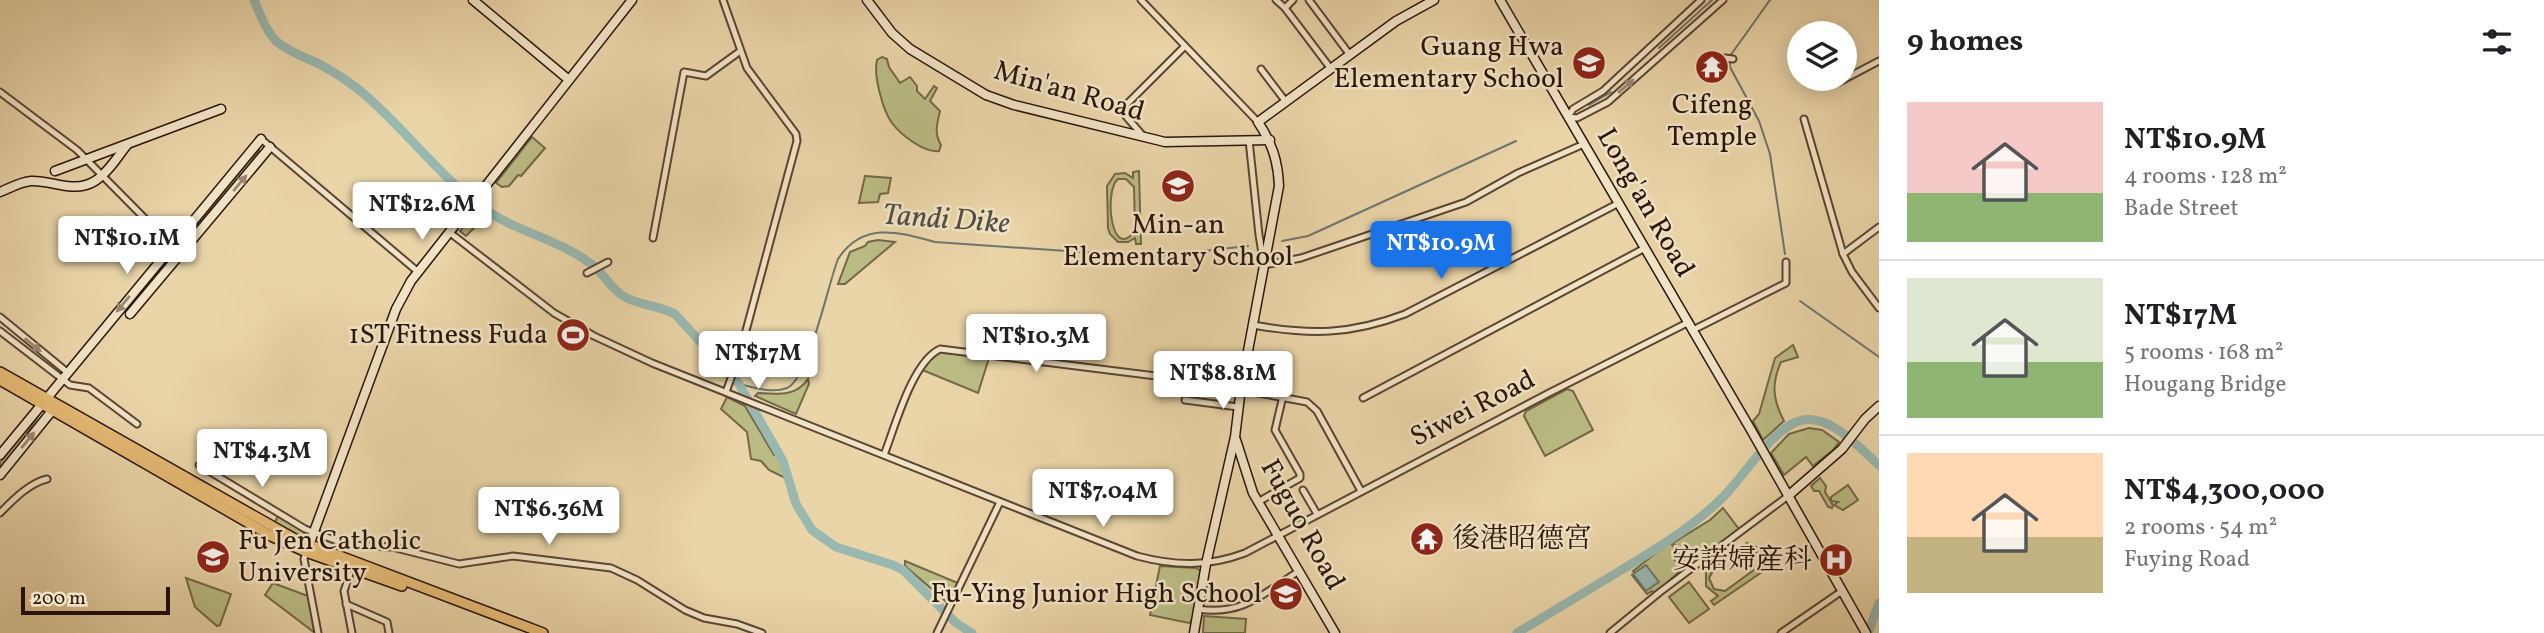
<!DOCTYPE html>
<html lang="en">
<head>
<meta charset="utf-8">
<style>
  body { margin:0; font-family:Vollkorn,"Noto Serif TC",serif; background:#f2f2f2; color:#202124; height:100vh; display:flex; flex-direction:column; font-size:26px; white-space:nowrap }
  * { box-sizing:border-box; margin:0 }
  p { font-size:23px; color:#757577 }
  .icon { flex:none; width:38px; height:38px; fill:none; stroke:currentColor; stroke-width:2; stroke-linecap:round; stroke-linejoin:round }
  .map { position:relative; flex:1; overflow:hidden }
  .side { display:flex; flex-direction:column; background:#fff; width:665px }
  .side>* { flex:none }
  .controls { position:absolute; left:1787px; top:21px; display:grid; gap:14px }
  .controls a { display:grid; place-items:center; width:70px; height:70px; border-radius:50%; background:#fff; box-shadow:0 4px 18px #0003; font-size:35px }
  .scale { position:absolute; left:21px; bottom:18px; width:149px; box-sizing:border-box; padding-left:7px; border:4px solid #2b140b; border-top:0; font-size:19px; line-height:24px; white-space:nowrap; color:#2b140b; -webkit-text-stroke:5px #f1e4c6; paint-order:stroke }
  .price { position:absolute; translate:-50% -60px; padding:0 16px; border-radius:7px; background:#fff; color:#222; font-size:23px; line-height:46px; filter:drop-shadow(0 2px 4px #0008) }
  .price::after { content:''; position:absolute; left:50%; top:42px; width:21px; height:16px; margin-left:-10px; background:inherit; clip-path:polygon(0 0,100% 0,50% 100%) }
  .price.on { background:#1a73e8; color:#fff }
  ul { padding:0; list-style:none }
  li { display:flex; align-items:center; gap:21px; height:175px; padding:0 28px }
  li+li { border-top:2px solid #e0e0e0 }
  li span { display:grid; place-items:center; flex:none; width:196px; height:140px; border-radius:0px; color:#555 }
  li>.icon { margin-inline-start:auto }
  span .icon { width:84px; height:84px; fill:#fffc; stroke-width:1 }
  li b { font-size:30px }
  h2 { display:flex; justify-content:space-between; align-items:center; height:84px; padding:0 28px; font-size:30px }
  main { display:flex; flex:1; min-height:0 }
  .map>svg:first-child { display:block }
</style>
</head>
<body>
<main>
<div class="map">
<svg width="1879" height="633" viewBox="0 0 1879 633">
  <rect width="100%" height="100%" fill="#ead5a8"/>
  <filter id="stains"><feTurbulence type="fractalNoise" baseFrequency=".00286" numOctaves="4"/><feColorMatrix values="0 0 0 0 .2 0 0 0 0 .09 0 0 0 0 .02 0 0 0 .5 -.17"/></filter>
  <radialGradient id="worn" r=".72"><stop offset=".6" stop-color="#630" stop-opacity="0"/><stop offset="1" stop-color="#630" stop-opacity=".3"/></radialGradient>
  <g fill="#bbbc84" stroke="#736848" stroke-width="2" fill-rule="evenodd">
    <path d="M882,57L887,59L889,67L900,83L910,77L917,86V91L925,99L934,86L937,88L930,101L940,111C937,124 934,133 941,145L939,151C924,153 901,135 892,123C883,111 873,75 877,60Z"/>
    <polygon points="532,137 545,148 521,176 518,175 509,186 502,187 496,183"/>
    <polygon points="258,149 259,150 250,164 184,242 181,240"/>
    <path d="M1139,171L1141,244H1136L1135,238L1128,242H1118L1110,234L1108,228L1107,186L1115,174L1125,173L1133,178V172ZM1118,179H1126L1134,187L1135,230C1112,264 1103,192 1118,179Z"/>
    <polygon points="865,176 891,178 888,193 880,194 878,202 859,203"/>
    <polygon points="475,213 483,219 466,236 460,231"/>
    <polygon points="878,240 895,242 845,284 838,284 850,252 865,246 868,242"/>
    <path d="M1793,345L1798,357L1781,362C1771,384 1773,400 1784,421L1763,440L1753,421L1759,414L1775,358Z"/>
    <polygon points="940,352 989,358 978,393 920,369 926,361"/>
    <path d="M808,379L809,384L796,414L755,396L758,393C777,394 796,397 808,379Z"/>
    <polygon points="1567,389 1573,391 1593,430 1545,456 1524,416 1526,411"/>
    <polygon points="727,397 745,406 774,455 778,454 789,480 769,470 761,461 751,459 747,432 721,409"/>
    <polygon points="40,413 24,438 0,469 0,463"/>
    <polygon points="1809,428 1822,430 1839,442 1833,450 1813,466 1806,457 1784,475 1771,453 1789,434"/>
    <polygon points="1820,478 1826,486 1825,492 1833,505 1832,508 1828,507 1819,491 1814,491 1811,486"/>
    <polygon points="1848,485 1858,500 1843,510 1834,505 1838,502 1831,501 1831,497"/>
    <polygon points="1723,508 1739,529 1686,571 1675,557 1681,553 1673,543 1710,520"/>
    <polygon points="278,516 304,532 304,539 274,524"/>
    <polygon points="1670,542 1678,553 1673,557 1682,569 1655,594 1652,591 1647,594 1632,575 1635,573 1633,571"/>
    <path d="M1747,543L1761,549L1765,562L1772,558L1775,563L1714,605L1711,601L1718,596L1706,586V572ZM1750,548L1759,555L1758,567L1725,591L1714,589L1709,578C1714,566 1737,549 1750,548Z"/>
    <polygon points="905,561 958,583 949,604 905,566"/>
    <polygon points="1160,566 1196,568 1201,571 1193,620 1189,623 1150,615"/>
    <polygon points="186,578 231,594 220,625 217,626 195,607"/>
    <polygon points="1689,582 1709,609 1689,623 1669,597"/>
    <polygon points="273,583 308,596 315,633 265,595"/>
    <polygon points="1204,616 1246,619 1245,633 1203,633"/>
  </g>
  <polygon fill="#99b8af" stroke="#6d766d" stroke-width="2" points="1646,565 1659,582 1646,591 1633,574"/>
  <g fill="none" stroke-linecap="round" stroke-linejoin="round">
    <g stroke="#6d766d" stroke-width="2">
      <polyline points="1659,48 1712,0"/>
      <polyline points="1730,56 1770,0"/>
      <polyline points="1730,61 1730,67 1759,121 1770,154 1785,254"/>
      <polyline points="1589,105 1611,92"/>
      <polyline points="1282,241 1308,236 1516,141"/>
      <polyline points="1800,301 1879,357"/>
      <path d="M739,384C753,387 772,394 787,388C809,378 828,284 838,259C863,221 898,232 935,242L1140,256H1157L1248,246"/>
    </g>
    <g stroke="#99b8af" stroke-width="9">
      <path d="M254,0C260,14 266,31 277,42C289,52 305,57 319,64C334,72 351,83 364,94C405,129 438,175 483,208C516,232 559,239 591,264C604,273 611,290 625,297C640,306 659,305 675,314L739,384L783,461L796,504L812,530L836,547L893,565L903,570L956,623L972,633"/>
      <path d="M1517,633C1552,612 1588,590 1623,569C1659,547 1693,527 1723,497C1744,477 1774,425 1803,420C1832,415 1859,448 1879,465"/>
      <polyline points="1868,633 1879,603"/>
    </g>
    <g stroke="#5b4432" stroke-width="9">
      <g id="street">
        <polyline points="723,0 747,68 796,134 797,141 740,353 726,392"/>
        <polyline points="1141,0 1258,122"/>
        <polyline points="1276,0 1285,8 1331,69"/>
        <polyline points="1309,0 1350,55"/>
        <polyline points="1701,0 1603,91 1573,109 1568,117 1577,118 1608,102 1723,0"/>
        <polyline points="1285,8 1293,0"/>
        <polyline points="1725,58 1733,59"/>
        <polyline points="1261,69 1286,102"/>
        <polyline points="1839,82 1879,61"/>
        <polyline points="0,92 77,150 180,254"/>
        <polyline points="1804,119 1843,254 1852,272 1879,308"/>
        <polyline points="1143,136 1125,115 1124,107 1185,46"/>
        <polyline points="261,139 417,271"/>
        <polyline points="1249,140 1259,235 1264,265 1301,258 1466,202 1518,173 1584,144"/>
        <path d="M449,232L554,313L594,336L652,363L1137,556C1175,566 1208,567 1245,553L1549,393L1689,322"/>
        <polyline points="653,238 684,72 706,76 739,52"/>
        <polyline points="1843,254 1879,227"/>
        <polyline points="587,273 608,262"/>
        <polyline points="0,317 67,372"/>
        <path d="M1253,325C1310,335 1350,335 1405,314L1619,203"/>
        <polyline points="1693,330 1786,283 1786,262"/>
        <polyline points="0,331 70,385 89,388 137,424"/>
        <polyline points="1363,398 1645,248"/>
        <polyline points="1185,400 1238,407"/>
        <path d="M884,455C895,427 912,362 940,349L1188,380L1307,402L1317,411L1361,491"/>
        <polyline points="199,465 305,529 348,545 392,547 459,564 513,556 611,568 637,580 685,610 704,618 737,624 762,633"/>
        <polyline points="1303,490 1317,514"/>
        <polyline points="1258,502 1300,478 1300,474 1275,430 1283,396"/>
        <path d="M0,513C12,501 29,483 47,479"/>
        <polyline points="306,552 304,559 318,633"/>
        <polyline points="352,568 344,591 352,633"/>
        <polyline points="346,604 387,622 389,633"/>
        <path d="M1198,609C1243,616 1264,593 1299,571"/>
        <polyline points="937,633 1000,502"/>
        <polyline points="1610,633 1660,592 1788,496"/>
        <polyline points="1781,633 1842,591"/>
      </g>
    </g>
    <g stroke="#2b140b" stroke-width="11">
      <g id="secondary">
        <polyline points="473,0 569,80"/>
        <polyline points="867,0 892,33 910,49 986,95 1014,105 1165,142 1270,140"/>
        <polyline points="1500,0 1751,430 1866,633"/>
        <polyline points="55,171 221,109"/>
        <path d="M0,192C10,188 20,182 31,181C53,180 74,194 95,181C108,173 118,156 127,145"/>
        <polyline points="130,314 270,147"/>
        <polyline points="1236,440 1253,493 1335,633"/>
        <polyline points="0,455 261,139"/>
        <polyline points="0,475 55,407"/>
        <polyline points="1788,496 1842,449 1865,419 1879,406"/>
        <polyline points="308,548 396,309 411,281 632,0"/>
        <path d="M1194,633L1206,564L1235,437L1241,388L1279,186C1278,161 1272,143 1258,122L1396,21L1434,0"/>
      </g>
    </g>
    <g stroke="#2b140b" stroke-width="12">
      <g id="primary">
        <polyline points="0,372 295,539 543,633"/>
        <polyline points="0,380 273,537 306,552 402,586"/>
      </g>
    </g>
    <use href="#street" stroke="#f1e4c6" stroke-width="5"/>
    <use href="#secondary" stroke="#f1e4c6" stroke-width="8"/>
    <use href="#primary" stroke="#e5ba74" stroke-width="9"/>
  </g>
  <defs><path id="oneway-solid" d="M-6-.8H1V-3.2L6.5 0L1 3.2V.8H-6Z" transform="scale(1.75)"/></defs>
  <g fill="#988672">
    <use href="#oneway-solid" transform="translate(1626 86) rotate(-41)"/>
    <use href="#oneway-solid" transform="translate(240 183) rotate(-50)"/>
    <use href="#oneway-solid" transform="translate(123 304) rotate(130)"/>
    <use href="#oneway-solid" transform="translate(33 345) rotate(39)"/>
    <use href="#oneway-solid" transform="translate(28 440) rotate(-51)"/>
  </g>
  <defs>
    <g id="school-disc" transform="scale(1.75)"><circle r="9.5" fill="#8f2418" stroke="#f1e4c6"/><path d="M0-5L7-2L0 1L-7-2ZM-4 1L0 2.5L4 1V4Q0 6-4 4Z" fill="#fff"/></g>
    <g id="temple-disc" transform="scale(1.75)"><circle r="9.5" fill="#8f2418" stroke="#f1e4c6"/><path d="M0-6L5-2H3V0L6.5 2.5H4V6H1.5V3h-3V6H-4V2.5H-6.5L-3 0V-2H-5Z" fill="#fff"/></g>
    <g id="stadium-disc" transform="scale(1.75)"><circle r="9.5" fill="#8f2418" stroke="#f1e4c6"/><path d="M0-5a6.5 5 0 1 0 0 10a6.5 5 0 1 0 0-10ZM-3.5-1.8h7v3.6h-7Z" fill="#fff"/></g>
    <g id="university-disc" transform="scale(1.75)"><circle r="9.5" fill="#8f2418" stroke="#f1e4c6"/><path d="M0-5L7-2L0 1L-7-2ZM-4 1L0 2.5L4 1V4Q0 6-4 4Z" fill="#fff"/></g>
    <g id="hospital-disc" transform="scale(1.75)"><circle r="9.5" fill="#8f2418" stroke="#f1e4c6"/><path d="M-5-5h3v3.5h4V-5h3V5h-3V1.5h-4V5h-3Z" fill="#fff"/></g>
  </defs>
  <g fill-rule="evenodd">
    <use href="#school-disc" x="1589" y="63"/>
    <use href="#temple-disc" x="1712" y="67"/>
    <use href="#school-disc" x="1178" y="186"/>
    <use href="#stadium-disc" x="573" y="335"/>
    <use href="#temple-disc" x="1427" y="539"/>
    <use href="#university-disc" x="213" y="557"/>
    <use href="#hospital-disc" x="1836" y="560"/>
    <use href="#school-disc" x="1286" y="594"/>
  </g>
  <g text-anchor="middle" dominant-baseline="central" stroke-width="5" stroke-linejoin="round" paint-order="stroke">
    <g font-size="28" fill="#2b140b" stroke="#f1e4c6" text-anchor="end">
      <text x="1564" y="47">Guang Hwa<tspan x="1564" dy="32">Elementary School</tspan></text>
      <text x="1712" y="105" text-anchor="middle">Cifeng<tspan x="1712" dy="32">Temple</tspan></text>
      <text x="1178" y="225" text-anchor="middle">Min-an<tspan x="1178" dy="32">Elementary School</tspan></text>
      <text x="548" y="335">1ST Fitness Fuda</text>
      <text x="1452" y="539" text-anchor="start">後港昭德宮</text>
      <text x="238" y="541" text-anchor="start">Fu Jen Catholic<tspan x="238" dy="32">University</tspan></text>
      <text x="1812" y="560">安諾婦産科</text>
      <text x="1262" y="594">Fu-Ying Junior High School</text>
    </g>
    <g font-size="28" fill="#2b140b" stroke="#f1e4c6">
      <text transform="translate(1069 92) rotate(16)">Min'an Road</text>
      <text transform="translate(1645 203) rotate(60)">Long'an Road</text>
      <text transform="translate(1473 409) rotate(-27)">Siwei Road</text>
      <text transform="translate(1302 525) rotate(61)">Fuguo Road</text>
    </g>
    <g font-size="30" font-style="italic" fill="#524d44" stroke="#f1e4c6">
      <text transform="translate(946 220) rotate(4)">Tandi Dike</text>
    </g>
  </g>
  <rect width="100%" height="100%" filter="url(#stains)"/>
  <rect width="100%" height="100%" fill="url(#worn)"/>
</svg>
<div class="controls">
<a><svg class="icon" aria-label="layers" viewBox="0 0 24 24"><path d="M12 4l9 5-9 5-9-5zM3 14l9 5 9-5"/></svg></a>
</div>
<div class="scale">200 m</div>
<b class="price" style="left:422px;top:242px">NT$12.6M</b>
<b class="price" style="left:127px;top:276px">NT$10.1M</b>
<b class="price on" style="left:1441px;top:281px">NT$10.9M</b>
<b class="price" style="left:1036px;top:374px">NT$10.3M</b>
<b class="price" style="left:758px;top:391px">NT$17M</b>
<b class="price" style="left:1223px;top:411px">NT$8.81M</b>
<b class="price" style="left:262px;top:489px">NT$4.3M</b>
<b class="price" style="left:1103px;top:529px">NT$7.04M</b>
<b class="price" style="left:549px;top:547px">NT$6.36M</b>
</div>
<section class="side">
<h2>9 homes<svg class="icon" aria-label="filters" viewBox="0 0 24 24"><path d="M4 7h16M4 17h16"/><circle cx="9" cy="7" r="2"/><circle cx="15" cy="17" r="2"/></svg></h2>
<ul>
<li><span style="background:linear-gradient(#f6c9c9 65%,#8fb573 0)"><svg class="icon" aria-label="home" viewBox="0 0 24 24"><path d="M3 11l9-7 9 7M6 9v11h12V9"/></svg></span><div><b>NT$10.9M</b><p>4 rooms · 128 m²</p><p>Bade Street</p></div></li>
<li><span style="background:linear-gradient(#dfe7d0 60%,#8fb573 0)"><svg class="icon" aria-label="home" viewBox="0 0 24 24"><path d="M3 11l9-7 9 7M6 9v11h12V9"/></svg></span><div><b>NT$17M</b><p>5 rooms · 168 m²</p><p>Hougang Bridge</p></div></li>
<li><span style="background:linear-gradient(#ffd9b3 60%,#c2b280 0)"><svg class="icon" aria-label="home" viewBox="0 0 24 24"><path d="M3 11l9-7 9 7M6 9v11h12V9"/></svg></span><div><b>NT$4,300,000</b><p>2 rooms · 54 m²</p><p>Fuying Road</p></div></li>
</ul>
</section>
</main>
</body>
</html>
